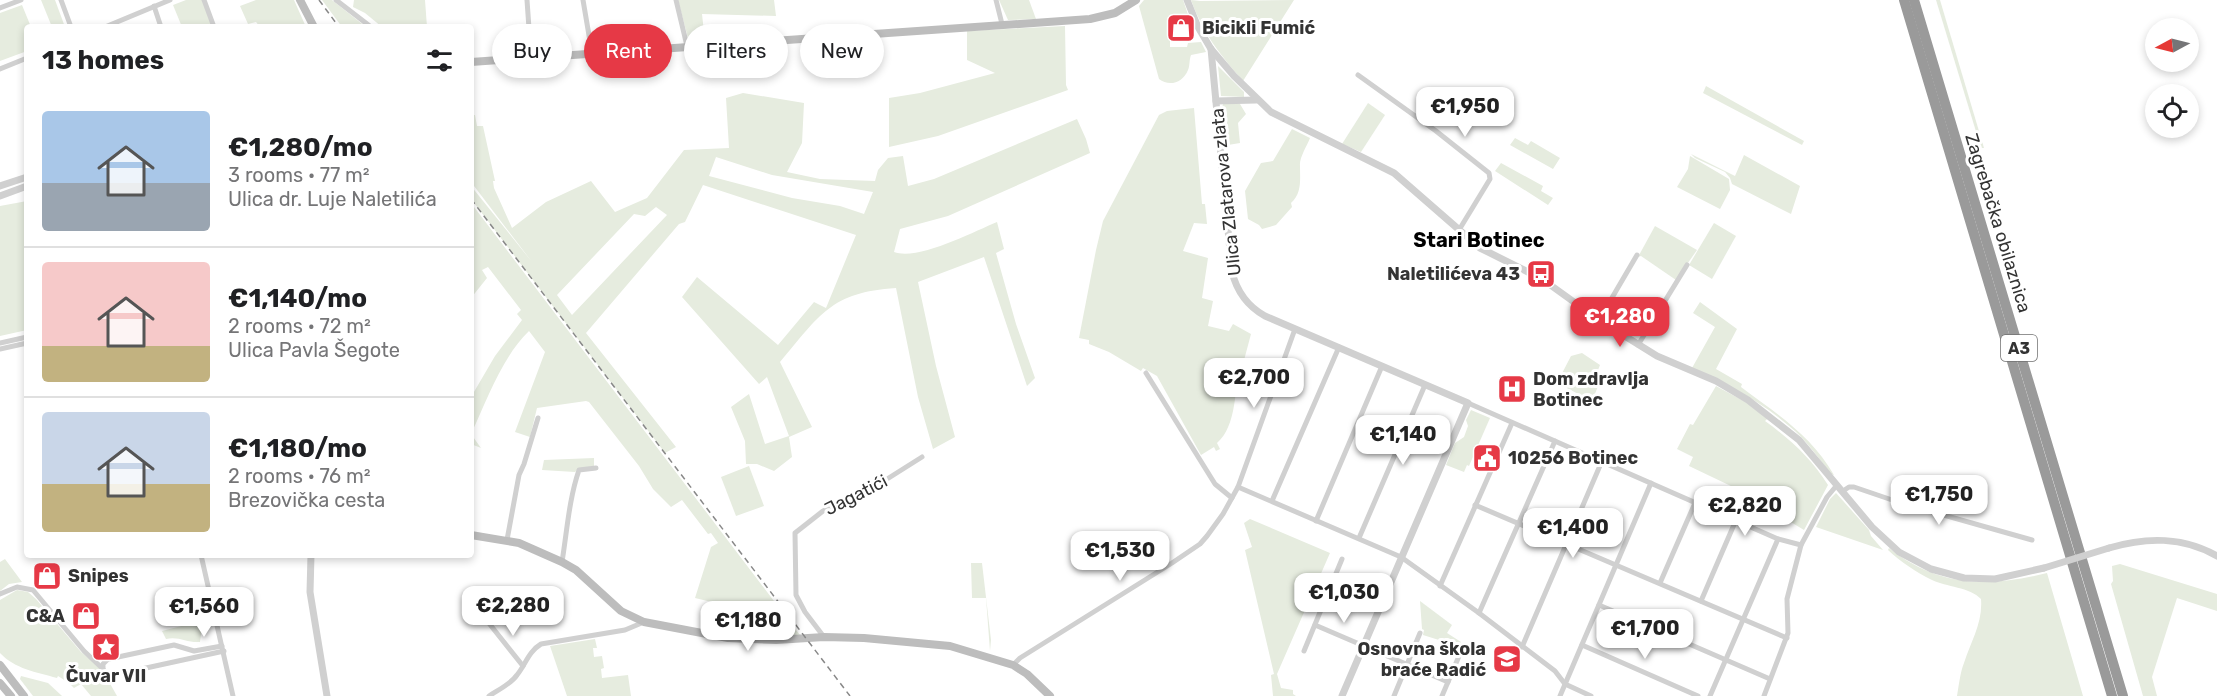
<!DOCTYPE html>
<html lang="en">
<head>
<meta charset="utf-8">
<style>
  body { margin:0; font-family:Rubik,sans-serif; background:#f2f2f2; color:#202124; height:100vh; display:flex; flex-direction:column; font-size:22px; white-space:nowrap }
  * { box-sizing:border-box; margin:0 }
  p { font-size:20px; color:#757577 }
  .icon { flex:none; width:33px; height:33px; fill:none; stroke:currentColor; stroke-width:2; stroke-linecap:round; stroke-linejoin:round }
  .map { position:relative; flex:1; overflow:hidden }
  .drawer { position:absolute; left:24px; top:24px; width:450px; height:534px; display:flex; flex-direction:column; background:#fff; border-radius:6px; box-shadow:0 3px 9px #0003 }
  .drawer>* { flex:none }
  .banner { position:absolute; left:492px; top:24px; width:570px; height:54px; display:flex; gap:12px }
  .needle { width:39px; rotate:263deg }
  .fabs { position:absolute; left:2145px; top:18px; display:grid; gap:12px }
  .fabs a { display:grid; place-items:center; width:54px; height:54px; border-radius:50%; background:#fff; box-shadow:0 3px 9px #0003; font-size:30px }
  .price { position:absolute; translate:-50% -51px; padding:0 14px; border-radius:12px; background:#fff; color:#222; font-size:20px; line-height:39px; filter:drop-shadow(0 2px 3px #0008) }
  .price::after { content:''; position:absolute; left:50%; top:36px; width:18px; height:14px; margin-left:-9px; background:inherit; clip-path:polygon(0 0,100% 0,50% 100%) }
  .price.on { background:#e63946; color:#fff }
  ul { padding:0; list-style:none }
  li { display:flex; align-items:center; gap:18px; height:150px; padding:0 18px }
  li+li { border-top:2px solid #e0e0e0 }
  li span { display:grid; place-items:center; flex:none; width:168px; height:120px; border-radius:6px; color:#555 }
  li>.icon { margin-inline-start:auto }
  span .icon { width:72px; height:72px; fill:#fffc; stroke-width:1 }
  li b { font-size:26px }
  h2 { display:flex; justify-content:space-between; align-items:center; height:72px; padding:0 18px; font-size:26px }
  .pill { padding:0 21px; border-radius:27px; background:#fff; box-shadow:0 3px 9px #0003; font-size:21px; line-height:54px }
  .pill.on { background:#e63946; color:#fff }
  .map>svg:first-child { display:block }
</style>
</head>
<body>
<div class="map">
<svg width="2217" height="696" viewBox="0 0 2217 696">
  <rect width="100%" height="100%" fill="#fff"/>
  <g fill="#e6ecdf" fill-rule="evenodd">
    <polygon points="41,0 55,0 65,27 52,27"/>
    <polygon points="186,0 204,0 214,27 182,27 173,5"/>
    <polygon points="256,0 294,0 306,27 260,27 256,22 248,24 240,6"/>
    <polygon points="322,0 332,0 366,27 342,27"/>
    <polygon points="354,0 425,0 427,27 382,27 365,13 353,7"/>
    <polygon points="678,0 774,0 776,16 702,14 705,41 689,42"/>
    <polygon points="999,0 1029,0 1036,19 1008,20"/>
    <path d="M1144,0H1183L1191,23H1170V47H1187L1188,43L1201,42L1206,52L1191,55C1189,60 1190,66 1188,70C1183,83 1169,87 1159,79L1139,6Z"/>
    <path d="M1191,0L1200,1L1294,0L1243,81C1219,53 1204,35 1191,0Z"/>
    <polygon points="1936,0 1940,0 1984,148 1981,148"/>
    <polygon points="22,5 31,27 27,27 27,51 0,61 0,13"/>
    <polygon points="1065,26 1066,85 1068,90 938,136 889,147 889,98 920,93 995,73 967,60 967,31"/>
    <polygon points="1218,66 1244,92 1244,97 1221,96"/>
    <polygon points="1706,86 1804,141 1802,145 1703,93"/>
    <path d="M743,93L804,103L802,143L787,172L820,179L875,181L878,170L888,158L903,156L908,186L934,179L1077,119L1086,139L1090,153L948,216L900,229L894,252C918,261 973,232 997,222L1004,249L996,253L1016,324L1035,378L1027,386L984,257L918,282L936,366L955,437L933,449L918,397L896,288C831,292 820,315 780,362L812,427L789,437L792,457L774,471L757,464H746L745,441L731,407L749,394L765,444L789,436L767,377L759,384L682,297L697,277L778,345L814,302L826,308L856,235L703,185L685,222L679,224L586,333L676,447L665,453L471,199V186L532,262L471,182V112L472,115H475L477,126H483L495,181H493L494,188L512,228L546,202L591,181L615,212L647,198L684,150L729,148L726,98ZM716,157L772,175L873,192L864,214L840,206L792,198L709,176ZM656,207L667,215L572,315L557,295L634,214L645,216Z"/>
    <polygon points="1368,103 1385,115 1361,152 1342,144"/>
    <polygon points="1223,104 1240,104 1246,114 1238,123 1240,143 1228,145 1228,126 1222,108"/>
    <path d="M1194,108L1202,204H1205L1207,224L1194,223L1183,251L1208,258L1202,298L1213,301L1208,326L1229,331L1233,324L1251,334L1243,364L1239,363C1235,388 1237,426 1217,443L1220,449L1216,451L1214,447L1201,455L1157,376L1143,368L1141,371L1109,352L1089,344V340L1079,338L1096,250L1103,221L1159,115L1167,111Z"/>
    <path d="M1292,129L1310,138C1307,146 1299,158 1300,166C1300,180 1302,193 1291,203L1292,207L1276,225L1262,229L1259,225L1248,219L1245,191L1261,163L1273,161Z"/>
    <polygon points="1515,138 1528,145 1531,141 1560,158 1553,169 1510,145"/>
    <polygon points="1691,154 1735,176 1744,155 1800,186 1791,214 1732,184 1730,178 1725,172 1695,158"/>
    <polygon points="1690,156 1729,179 1730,190 1720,209 1677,187 1688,169"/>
    <polygon points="1501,163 1543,186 1541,191 1553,198 1548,205 1495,171"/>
    <polygon points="27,201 27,330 0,336 0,206"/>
    <path d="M471,203L796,630L801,636L744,635L745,610L695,598L711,547L718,543L711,533L708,534L682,500L671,507L653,489L639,466L589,402L586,401L537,408L530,437L515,432L545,352L529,331C502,357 487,400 471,434L481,448L471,444V397L495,356L522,320L517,314L521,310L488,267L482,270L487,278L471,298Z"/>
    <polygon points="1714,223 1736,236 1712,279 1689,265"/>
    <polygon points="1655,226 1697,250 1676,280 1641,256 1638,257"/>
    <path d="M1700,302L1737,329L1716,369L1742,384L1741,387C1777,414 1811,435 1834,475L1831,474C1820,460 1809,444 1795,431C1765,404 1729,384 1692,368L1715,327L1693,313Z"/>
    <polygon points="1582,353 1600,365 1598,370 1601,379 1592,401 1557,383 1571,356"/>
    <path d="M1716,386L1751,405L1768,418L1765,421C1790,439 1812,459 1828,485L1804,530L1733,487L1689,466L1693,457L1677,449L1690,424L1693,425Z"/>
    <polygon points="1471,410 1490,418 1469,466 1467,465 1464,472 1446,465 1455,443 1464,437 1468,426 1466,420"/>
    <polygon points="594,458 594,467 578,469 575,472 542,470 544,460"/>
    <polygon points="749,466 764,506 736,516 721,477"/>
    <polygon points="1836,493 1869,530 1871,536 1883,550 1816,527 1830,499"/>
    <polygon points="1250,519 1330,553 1277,674 1281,688 1293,690 1293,694 1296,696 1273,696 1271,675 1274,674 1245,550 1252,547 1244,523"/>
    <path d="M1889,548C1938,587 1989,588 2047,573L2083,696H1957C1959,685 1960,673 1964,663C1971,641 1983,623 1981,599C1970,587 1946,587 1932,580C1916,572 1901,562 1888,550Z"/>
    <polygon points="5,559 22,582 9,584 0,591 0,562"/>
    <polygon points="971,563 982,563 991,640 990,651 986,598 972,598"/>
    <polygon points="2120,564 2217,594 2217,611 2177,598 2152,677 2157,696 2143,696 2111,584 2113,581 2112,566"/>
    <path d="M17,590L28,592L36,599L81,652L97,665L108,680L117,696H91L81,684L74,688L71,685L75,682L74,680L69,683L58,676L57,678C36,672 15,669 0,653V600Z"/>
    <polygon points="1420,601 1452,625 1447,633 1461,642 1458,646 1423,635 1424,630 1422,629"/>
    <path d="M196,615L202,627L200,642C187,643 179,636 166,639L162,631L197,622Z"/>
    <polygon points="595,639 597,648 593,648 594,657 602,656 604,668 601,669 602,678 628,675 631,696 567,696 550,646"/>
    <polygon points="21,676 48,683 62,696 33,696 20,679"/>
  </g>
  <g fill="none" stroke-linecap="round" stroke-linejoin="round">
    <g stroke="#d0d0d0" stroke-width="5">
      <polyline points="61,0 71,27"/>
      <polyline points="204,0 214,27"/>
      <polyline points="336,0 371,27"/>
      <polyline points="527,0 531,57"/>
      <polyline points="583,0 592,53"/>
      <polyline points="676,0 687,46"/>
      <polyline points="996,0 1002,24"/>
      <polyline points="154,6 161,27"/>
      <polyline points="0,8 21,0"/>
      <polyline points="105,27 170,0"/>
      <polyline points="0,69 27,58"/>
      <polyline points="1358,75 1436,131 1489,173 1490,179 1459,230"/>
      <polyline points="1599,320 1637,255"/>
      <polyline points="0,343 27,337"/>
      <polyline points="1638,345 1687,265"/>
      <polyline points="0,349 27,343"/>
      <polyline points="1146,373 1215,484 1232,498"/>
      <polyline points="1468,403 1778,539 1801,545"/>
      <polyline points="1238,487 1401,557 1479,613 1555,671 1565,684 1591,696"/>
      <polyline points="1843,491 1849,487 1854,487 1901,503 2032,540"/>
      <polyline points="1272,501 1339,347"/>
      <polyline points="1475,505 1787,638"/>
      <polyline points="1316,521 1382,366"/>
      <polyline points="1359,538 1425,385"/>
      <polyline points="507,540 519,475 524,464 538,418"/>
      <polyline points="201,555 233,696"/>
      <path d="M562,562C567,531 569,499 579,470L596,468"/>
      <polyline points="1332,583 1381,604"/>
      <polyline points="1660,583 1695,503"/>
      <polyline points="1440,586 1512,423"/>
      <polyline points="0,594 17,587 33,590 84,651 103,669"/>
      <polyline points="1701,601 1736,520"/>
      <polyline points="1599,605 1770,679"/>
      <polyline points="1479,613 1555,441"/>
      <polyline points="488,622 523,666"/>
      <polyline points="1315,625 1448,682"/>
      <polyline points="824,637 805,612 796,595 795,533 823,511 876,486 922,457"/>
      <polyline points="1582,645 1698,696"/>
      <polyline points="1522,647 1602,461"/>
      <polyline points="1304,651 1342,559"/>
      <polyline points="104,660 174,645 194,651 222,646"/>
      <polyline points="107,660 103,664 103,669 106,674 114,675 224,651"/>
      <polyline points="1013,665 1020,658 1172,563 1200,544 1207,536 1223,514 1238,487 1295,329"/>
      <path d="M489,696C498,690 511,684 517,675C526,664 528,652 541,644L625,630L644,622"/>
      <polyline points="1394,696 1420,633"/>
      <polyline points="1442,696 1462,649"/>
      <polyline points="1560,696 1651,483"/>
      <polyline points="1710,696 1778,539"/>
      <polyline points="1764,696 1788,633 1787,599 1801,545 1827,497 1837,485"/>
    </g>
    <g stroke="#d0d0d0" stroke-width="7">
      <polyline points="1187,0 1198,27 1211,49 1234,76 1271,112 1394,173 1480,248 1542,279 1599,320 1657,356 1716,381 1748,400 1799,440 1872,527 1899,552 1931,569 1964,578 1995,579 2044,568"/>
      <path d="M1211,49L1232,272C1237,292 1247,306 1265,316L1468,403L1342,696"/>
      <polyline points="1216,101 1256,100"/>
      <polyline points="0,186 27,177"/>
      <polyline points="0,196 27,186"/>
      <path d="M2109,548C2146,537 2182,536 2217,556"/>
      <polyline points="311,555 310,592 327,696"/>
    </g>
    <g stroke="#bdbdbd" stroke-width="8">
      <polyline points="300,0 314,27"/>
      <polyline points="471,62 1090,19 1115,13 1136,0"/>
      <polyline points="471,535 519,543 562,562 576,570 621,611 644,622 728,638 776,640 824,637 864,638 950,646 1013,665 1027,674 1050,696"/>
      <polyline points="0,665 24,696"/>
      <polyline points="0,683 11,696"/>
    </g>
    <g stroke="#9a9a9a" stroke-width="10">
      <polyline points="1904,0 2112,696"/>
      <polyline points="1914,0 2123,696"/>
    </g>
    <g stroke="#888" stroke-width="1.5" stroke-dasharray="6 4.5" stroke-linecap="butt">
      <polyline points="319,0 339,27"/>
      <polyline points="471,199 850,696"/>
    </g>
    <polyline stroke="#d0d0d0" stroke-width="7" points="2044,568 2109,548"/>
  </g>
  <defs>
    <g id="shop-square" transform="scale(1.5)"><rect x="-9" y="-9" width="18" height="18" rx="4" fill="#e63946" stroke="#fff"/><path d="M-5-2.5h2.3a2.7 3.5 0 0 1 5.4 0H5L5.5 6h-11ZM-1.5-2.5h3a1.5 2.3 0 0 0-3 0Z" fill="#fff"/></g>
    <g id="bus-square" transform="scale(1.5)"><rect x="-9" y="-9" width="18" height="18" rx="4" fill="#e63946" stroke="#fff"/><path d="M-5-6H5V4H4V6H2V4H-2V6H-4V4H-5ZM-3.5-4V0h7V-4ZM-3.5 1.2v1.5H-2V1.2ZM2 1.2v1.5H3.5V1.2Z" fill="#fff"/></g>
    <g id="hospital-square" transform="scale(1.5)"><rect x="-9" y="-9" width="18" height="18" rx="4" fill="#e63946" stroke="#fff"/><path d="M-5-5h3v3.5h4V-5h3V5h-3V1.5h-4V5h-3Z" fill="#fff"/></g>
    <g id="civic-square" transform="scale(1.5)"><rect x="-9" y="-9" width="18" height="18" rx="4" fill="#e63946" stroke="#fff"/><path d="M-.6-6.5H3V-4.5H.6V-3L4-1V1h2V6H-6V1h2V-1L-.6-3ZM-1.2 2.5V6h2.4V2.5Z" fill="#fff"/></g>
    <g id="sight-square" transform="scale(1.5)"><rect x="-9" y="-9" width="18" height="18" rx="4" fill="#e63946" stroke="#fff"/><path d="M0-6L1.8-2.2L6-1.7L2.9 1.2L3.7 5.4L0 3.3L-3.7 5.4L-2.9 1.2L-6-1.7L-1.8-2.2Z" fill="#fff"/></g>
    <g id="school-square" transform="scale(1.5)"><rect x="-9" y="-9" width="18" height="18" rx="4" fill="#e63946" stroke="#fff"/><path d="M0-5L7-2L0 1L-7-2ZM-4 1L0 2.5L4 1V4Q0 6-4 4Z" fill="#fff"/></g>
  </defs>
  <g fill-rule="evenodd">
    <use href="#shop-square" x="1181" y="28"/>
    <use href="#bus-square" x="1541" y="274"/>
    <use href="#hospital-square" x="1512" y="389"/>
    <use href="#civic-square" x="1487" y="458"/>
    <use href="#shop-square" x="47" y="576"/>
    <use href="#shop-square" x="86" y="616"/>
    <use href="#sight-square" x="106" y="647"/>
    <use href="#school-square" x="1507" y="659"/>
  </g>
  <g text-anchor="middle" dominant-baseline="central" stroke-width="6" stroke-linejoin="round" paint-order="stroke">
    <rect fill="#fff" stroke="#707070" stroke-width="1.5" x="2001" y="335" width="36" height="26" rx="4.5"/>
    <g font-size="16" font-weight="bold" fill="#333">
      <text x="2019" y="348">A3</text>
    </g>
    <g font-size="18" font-weight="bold" fill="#333" stroke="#fff" text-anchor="start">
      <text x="1202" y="28">Bicikli Fumić</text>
      <text x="1520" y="274" text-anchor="end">Naletilićeva 43</text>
      <text x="1533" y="379">Dom zdravlja<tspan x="1533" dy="21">Botinec</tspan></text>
      <text x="1508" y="458">10256 Botinec</text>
      <text x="68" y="576">Snipes</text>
      <text x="65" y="616" text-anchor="end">C&amp;A</text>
      <text x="1486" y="649" text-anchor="end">Osnovna škola<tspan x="1486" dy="21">braće Radić</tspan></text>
      <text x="106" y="676" text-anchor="middle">Čuvar VII</text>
    </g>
    <g font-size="18" fill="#333" stroke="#fff">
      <text transform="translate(1226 192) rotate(-96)">Ulica Zlatarova zlata</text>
      <text transform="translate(1998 223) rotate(73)">Zagrebačka obilaznica</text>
      <text transform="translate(856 495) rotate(-27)">Jagatići</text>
    </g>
    <g font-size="20" font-weight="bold" fill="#000" stroke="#fff">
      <text x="1479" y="240">Stari Botinec</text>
    </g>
  </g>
</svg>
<div class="fabs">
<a><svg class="needle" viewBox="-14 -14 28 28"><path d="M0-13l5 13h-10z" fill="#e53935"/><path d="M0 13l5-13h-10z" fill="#757577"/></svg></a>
<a><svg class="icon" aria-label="locate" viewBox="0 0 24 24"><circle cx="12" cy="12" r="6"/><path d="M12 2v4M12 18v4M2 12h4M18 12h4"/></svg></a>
</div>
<b class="price" style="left:1465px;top:138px">€1,950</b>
<b class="price on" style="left:1620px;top:348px">€1,280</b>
<b class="price" style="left:1254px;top:409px">€2,700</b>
<b class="price" style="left:1403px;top:466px">€1,140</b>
<b class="price" style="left:1939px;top:526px">€1,750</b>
<b class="price" style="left:1745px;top:537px">€2,820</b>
<b class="price" style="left:1573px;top:559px">€1,400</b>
<b class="price" style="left:1120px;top:582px">€1,530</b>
<b class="price" style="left:1344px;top:624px">€1,030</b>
<b class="price" style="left:513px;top:637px">€2,280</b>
<b class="price" style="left:204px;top:638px">€1,560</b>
<b class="price" style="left:748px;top:652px">€1,180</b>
<b class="price" style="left:1645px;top:660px">€1,700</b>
<div class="banner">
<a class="pill">Buy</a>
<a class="pill on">Rent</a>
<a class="pill">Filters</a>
<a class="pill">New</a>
</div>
<section class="drawer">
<h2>13 homes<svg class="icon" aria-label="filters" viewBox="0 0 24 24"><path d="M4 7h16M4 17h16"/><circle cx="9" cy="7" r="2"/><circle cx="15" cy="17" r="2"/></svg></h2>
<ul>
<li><span style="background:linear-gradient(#a9c7e8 60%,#9aa5b1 0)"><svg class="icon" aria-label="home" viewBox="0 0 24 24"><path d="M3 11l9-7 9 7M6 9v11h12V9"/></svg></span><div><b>€1,280/mo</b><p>3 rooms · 77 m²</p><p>Ulica dr. Luje Naletilića</p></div></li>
<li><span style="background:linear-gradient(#f6c9c9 70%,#c2b280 0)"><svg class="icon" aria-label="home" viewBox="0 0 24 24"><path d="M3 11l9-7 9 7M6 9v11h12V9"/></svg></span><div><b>€1,140/mo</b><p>2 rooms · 72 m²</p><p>Ulica Pavla Šegote</p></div></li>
<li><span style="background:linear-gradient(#c9d6e8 60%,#c2b280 0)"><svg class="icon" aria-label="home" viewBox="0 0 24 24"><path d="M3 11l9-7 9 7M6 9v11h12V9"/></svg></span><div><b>€1,180/mo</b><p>2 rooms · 76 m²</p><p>Brezovička cesta</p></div></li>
</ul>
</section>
</div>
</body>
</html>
